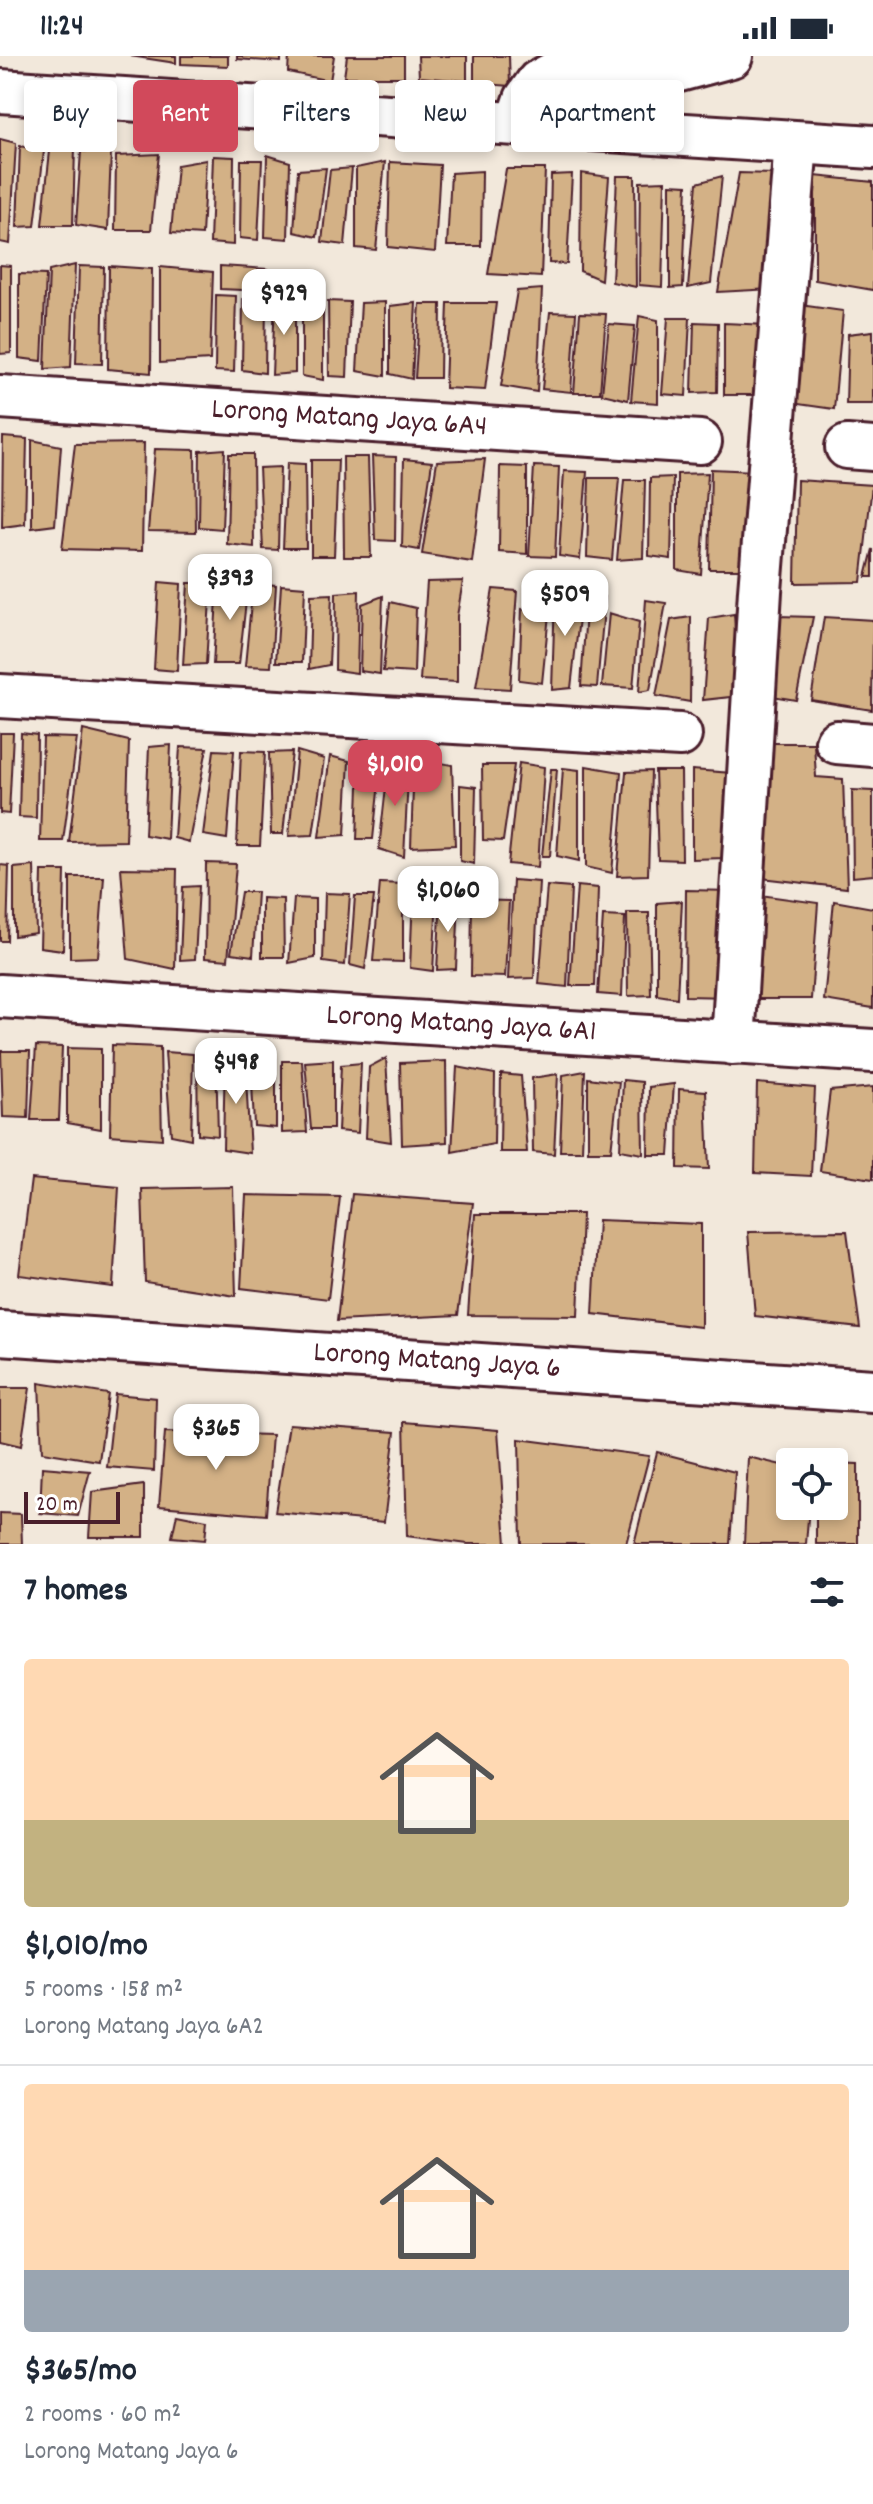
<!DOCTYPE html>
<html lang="en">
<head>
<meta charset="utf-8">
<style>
  body { margin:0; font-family:Dekko,sans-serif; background:#f2f2f3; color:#1f2937; height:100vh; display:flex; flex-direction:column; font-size:30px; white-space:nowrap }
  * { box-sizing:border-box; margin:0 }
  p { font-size:26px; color:#747a83 }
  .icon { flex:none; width:44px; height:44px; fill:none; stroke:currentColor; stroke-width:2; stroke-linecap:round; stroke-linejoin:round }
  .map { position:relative; height:1488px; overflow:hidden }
  .panel { display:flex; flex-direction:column; background:#fff; flex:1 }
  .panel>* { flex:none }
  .banner { position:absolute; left:24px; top:24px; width:826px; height:72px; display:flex; gap:16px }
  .controls { position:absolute; left:776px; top:1392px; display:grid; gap:16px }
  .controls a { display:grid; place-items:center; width:72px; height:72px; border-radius:8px; background:#fff; box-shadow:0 4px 12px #0003; font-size:40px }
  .scale { position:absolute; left:24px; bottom:20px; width:96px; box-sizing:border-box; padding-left:8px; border:4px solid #4a1f2b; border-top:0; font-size:22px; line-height:28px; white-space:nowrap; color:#4a1f2b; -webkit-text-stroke:6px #fff; paint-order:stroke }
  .price { position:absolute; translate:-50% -68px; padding:0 18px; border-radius:16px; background:#fff; color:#222; font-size:26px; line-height:52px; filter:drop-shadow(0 2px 4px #0008) }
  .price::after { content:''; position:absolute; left:50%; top:48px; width:24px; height:18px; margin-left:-12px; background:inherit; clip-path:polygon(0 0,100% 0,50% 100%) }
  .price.on { background:#d1495b; color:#fff }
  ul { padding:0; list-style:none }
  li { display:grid; align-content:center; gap:16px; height:424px; padding:0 24px }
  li+li { border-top:2px solid #e0e1e3 }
  li span { display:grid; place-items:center; height:248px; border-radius:8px; color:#555 }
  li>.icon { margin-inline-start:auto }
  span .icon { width:144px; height:144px; fill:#fffc; stroke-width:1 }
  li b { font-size:34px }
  h2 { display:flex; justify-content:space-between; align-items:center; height:96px; padding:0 24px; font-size:34px }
  .pill { padding:0 28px; border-radius:8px; background:#fff; box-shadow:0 4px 12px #0003; font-size:28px; line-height:72px }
  .pill.on { background:#d1495b; color:#fff }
  .status { display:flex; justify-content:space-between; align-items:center; height:56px; padding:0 40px; background:#fff; direction:ltr }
  .status svg { height:22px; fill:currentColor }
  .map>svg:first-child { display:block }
</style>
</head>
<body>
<div class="status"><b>11:24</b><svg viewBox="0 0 49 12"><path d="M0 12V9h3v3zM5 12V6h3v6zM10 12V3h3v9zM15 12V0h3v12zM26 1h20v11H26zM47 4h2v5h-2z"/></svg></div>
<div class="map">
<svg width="873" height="1488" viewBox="0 0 873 1488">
  <rect width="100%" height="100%" fill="#f2e8db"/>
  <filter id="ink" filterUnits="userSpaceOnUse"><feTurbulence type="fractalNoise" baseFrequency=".0125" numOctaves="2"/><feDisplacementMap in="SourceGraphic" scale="16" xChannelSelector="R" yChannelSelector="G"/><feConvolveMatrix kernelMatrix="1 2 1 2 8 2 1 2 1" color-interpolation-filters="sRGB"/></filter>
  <g filter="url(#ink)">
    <g fill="#d3b186" stroke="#4a1f2b" stroke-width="2">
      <polygon points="130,0 176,0 176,7"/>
      <polygon points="181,0 228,0 228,10 181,8"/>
      <polygon points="237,0 281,0 281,6 237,3"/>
      <polygon points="289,0 334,0 330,25 288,16"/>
      <polygon points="347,0 404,0 404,21 344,21"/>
      <polygon points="418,0 467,0 467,25 419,21"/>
      <polygon points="474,0 509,0 510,30 474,27"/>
      <polygon points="0,83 16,87 10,188 0,186"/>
      <polygon points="20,90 44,95 35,170 17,171"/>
      <polygon points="75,91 73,169 42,169 50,95"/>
      <polygon points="81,95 111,96 108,174 76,169"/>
      <polygon points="159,98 151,174 115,174 116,100"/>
      <polygon points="267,99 290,106 288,183 265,181"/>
      <polygon points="213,100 234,101 233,189 210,187"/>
      <polygon points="206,104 202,179 171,177 177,109"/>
      <polygon points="241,104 262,104 258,184 240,182"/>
      <polygon points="385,106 376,194 356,192 356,112"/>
      <polygon points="390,106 440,109 435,196 388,191"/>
      <polygon points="326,112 317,181 294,176 298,114"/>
      <polygon points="352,112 345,189 322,186 330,114"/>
      <polygon points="506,113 545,113 541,221 488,218"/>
      <polygon points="482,115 481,190 447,190 451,117"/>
      <polygon points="581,117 609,121 601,224 580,215"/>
      <polygon points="739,117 776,118 772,233 718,236"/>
      <polygon points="572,118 567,208 549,207 551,119"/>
      <polygon points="617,120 635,120 636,231 612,226"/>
      <polygon points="722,120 711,227 688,232 697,127"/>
      <polygon points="815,120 873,126 873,234 815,224"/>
      <polygon points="665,125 662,231 639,229 640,126"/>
      <polygon points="670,128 687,129 683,231 670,232"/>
      <polygon points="0,209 11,210 11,297 0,298"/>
      <polygon points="75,209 71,311 45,313 49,215"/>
      <polygon points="79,210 104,211 102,308 76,307"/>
      <polygon points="109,210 152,213 151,317 108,313"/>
      <polygon points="220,210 267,213 267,235 220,233"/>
      <polygon points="160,211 213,216 210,304 160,307"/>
      <polygon points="19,218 46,219 42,305 19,302"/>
      <polygon points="542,233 537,336 501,330 517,235"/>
      <polygon points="216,239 236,240 234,316 215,315"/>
      <polygon points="275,242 295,243 295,317 272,319"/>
      <polygon points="302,242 323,246 323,324 302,320"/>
      <polygon points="243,243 266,244 265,317 242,314"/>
      <polygon points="328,245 350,246 347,321 329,320"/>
      <polygon points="385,246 385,320 357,315 361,247"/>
      <polygon points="416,247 412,323 390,318 390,250"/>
      <polygon points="448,247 496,247 485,334 445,332"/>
      <polygon points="420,248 441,248 440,322 415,322"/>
      <polygon points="800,249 843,255 834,353 791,347"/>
      <polygon points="550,256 576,257 571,336 542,333"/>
      <polygon points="580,257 606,258 600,337 574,337"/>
      <polygon points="639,260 658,264 658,347 631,345"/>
      <polygon points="668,262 690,262 686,340 662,338"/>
      <polygon points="694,266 718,267 717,336 692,337"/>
      <polygon points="724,267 768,269 764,339 724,339"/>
      <polygon points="609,268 635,270 628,344 602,338"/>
      <polygon points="873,275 873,348 846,348 848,278"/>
      <polygon points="3,381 27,383 25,468 2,471"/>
      <polygon points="32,384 61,390 55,469 32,472"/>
      <polygon points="144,387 142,495 62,493 75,388"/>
      <polygon points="155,393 195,394 196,476 148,475"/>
      <polygon points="225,393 222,473 199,471 200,395"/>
      <polygon points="229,398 253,398 254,491 227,488"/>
      <polygon points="372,400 396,401 395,485 375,484"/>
      <polygon points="343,401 368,401 371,501 344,501"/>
      <polygon points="404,403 432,406 419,494 402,491"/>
      <polygon points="485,403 472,506 422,498 437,405"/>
      <polygon points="311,404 338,404 334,500 311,500"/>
      <polygon points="287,407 305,408 306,492 283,492"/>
      <polygon points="500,410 527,411 527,498 499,496"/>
      <polygon points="534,410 559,411 555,501 529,500"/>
      <polygon points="280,411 278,494 263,493 259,412"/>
      <polygon points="711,413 755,415 748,513 709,513"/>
      <polygon points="564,415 587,416 580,503 559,500"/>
      <polygon points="708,417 701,518 677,514 677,418"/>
      <polygon points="673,421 671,503 649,500 650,422"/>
      <polygon points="589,422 619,422 612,504 587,501"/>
      <polygon points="624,424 645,424 643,502 617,504"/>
      <polygon points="797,424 872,429 861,526 795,527"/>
      <polygon points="873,493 873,521 866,521"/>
      <polygon points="463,525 457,560 457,626 420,624 427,526"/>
      <polygon points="159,526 181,528 177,615 154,613"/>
      <polygon points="218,526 248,527 239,608 213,608"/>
      <polygon points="188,527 211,527 206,608 183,609"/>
      <polygon points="253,527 276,529 271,611 245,610"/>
      <polygon points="281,529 305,531 302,606 276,606"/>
      <polygon points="493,533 517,535 510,633 476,631"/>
      <polygon points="359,535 357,617 335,614 336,537"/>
      <polygon points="582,536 571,632 552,634 555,539"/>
      <polygon points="332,538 329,609 309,613 311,539"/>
      <polygon points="383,540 380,618 360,615 362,548"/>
      <polygon points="587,540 605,541 597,631 581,630"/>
      <polygon points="646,544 666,547 650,634 639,636"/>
      <polygon points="390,546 416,552 414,617 383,615"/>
      <polygon points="522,553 549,558 542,627 519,624"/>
      <polygon points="609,557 639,566 633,632 602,630"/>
      <polygon points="734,558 739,640 703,644 709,562"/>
      <polygon points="778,560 813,561 796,644 772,640"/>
      <polygon points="691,561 690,646 656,640 671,564"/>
      <polygon points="824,561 873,564 872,654 811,644"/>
      <polygon points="83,674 129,685 126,785 69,786"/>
      <polygon points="0,677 13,677 9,758 0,757"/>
      <polygon points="21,677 37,679 36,762 19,761"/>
      <polygon points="43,681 77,682 63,785 40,785"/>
      <polygon points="773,687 814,687 816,721 843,723 847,832 762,822"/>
      <polygon points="171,689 167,783 145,779 149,691"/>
      <polygon points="180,691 207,692 189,786 174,782"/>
      <polygon points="214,694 234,695 227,783 203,779"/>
      <polygon points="241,695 265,696 260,790 237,790"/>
      <polygon points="297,695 324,703 313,779 289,780"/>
      <polygon points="292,696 283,778 271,778 269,697"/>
      <polygon points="330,700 349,705 345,779 319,781"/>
      <polygon points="409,702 404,801 379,793 389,704"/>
      <polygon points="414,702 452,709 455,789 411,791"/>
      <polygon points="360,704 381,707 373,783 357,783"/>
      <polygon points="519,707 544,711 538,811 508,808"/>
      <polygon points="482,709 514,709 503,785 483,784"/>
      <polygon points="586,710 621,716 612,817 586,811"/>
      <polygon points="563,712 579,714 579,805 557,800"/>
      <polygon points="551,713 557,713 550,800 542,800"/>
      <polygon points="692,714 732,717 725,802 692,803"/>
      <polygon points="651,715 648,819 617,820 626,716"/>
      <polygon points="655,715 681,715 682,804 658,803"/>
      <polygon points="460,729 476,731 474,808 460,805"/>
      <polygon points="852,734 873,735 873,819 853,821"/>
      <polygon points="206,807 236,808 228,904 205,902"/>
      <polygon points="0,809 9,810 7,885 0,885"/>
      <polygon points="34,810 36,877 14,880 14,812"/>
      <polygon points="121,812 177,813 175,913 128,903"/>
      <polygon points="42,815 65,815 63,894 40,891"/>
      <polygon points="70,821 104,821 98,901 70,902"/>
      <polygon points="513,824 539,826 534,922 508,923"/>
      <polygon points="380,827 403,828 403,906 373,905"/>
      <polygon points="199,830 195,903 180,904 183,831"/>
      <polygon points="547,830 571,832 567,931 539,928"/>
      <polygon points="577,830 598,832 595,930 570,930"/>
      <polygon points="686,834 734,835 731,941 685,940"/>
      <polygon points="241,836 257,836 253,900 231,897"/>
      <polygon points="325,837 350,838 345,909 323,906"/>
      <polygon points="753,838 818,847 811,943 751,943"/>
      <polygon points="413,839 437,841 433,915 410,912"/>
      <polygon points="355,840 374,840 365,913 350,909"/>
      <polygon points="441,841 459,842 456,913 437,914"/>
      <polygon points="262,842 283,843 284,901 262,901"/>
      <polygon points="294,842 315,843 315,902 289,907"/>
      <polygon points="472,844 509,845 505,921 471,920"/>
      <polygon points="682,845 677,942 657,939 657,847"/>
      <polygon points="834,845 873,852 873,952 824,944"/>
      <polygon points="627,857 649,857 651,939 628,940"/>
      <polygon points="603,860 625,861 622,940 598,938"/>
      <polygon points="112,989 160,991 162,1083 110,1079"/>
      <polygon points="36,990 62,991 59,1064 31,1064"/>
      <polygon points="67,992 101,993 101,1073 67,1067"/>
      <polygon points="1,995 30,995 28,1062 3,1061"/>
      <polygon points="165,996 193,998 191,1083 171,1079"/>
      <polygon points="216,998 218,1080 198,1078 197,1000"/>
      <polygon points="225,1000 245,1002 250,1097 223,1093"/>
      <polygon points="386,1002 391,1086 366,1082 369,1011"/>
      <polygon points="251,1003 276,1003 276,1072 254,1070"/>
      <polygon points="333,1004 333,1073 311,1073 305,1006"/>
      <polygon points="282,1005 302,1005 307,1076 282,1077"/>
      <polygon points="446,1005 447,1086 402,1089 400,1007"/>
      <polygon points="361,1007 358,1077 338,1075 341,1009"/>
      <polygon points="457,1011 495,1018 494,1088 452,1096"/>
      <polygon points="585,1015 582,1095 560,1095 563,1019"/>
      <polygon points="501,1018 521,1020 527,1096 500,1096"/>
      <polygon points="558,1018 554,1098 533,1096 532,1022"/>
      <polygon points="588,1022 619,1026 611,1095 588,1095"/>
      <polygon points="623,1024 642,1026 643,1098 620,1094"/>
      <polygon points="757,1027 815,1032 811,1120 755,1117"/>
      <polygon points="674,1028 669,1099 648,1099 649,1031"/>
      <polygon points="873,1031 873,1123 820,1115 830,1035"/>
      <polygon points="679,1033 706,1035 709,1113 678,1112"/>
      <polygon points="31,1123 119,1131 113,1231 19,1219"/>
      <polygon points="233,1131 236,1240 145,1226 142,1133"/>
      <polygon points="352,1138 473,1147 458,1259 337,1265"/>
      <polygon points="246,1139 340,1141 328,1243 241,1232"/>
      <polygon points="475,1158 582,1158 578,1260 468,1259"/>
      <polygon points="598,1164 701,1168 701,1271 593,1258"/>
      <polygon points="847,1175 860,1272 755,1260 748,1176"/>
      <polygon points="39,1327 108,1338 99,1405 42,1396"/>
      <polygon points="0,1332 30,1332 21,1390 0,1385"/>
      <polygon points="115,1338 156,1342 154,1415 107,1411"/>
      <polygon points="404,1366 498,1374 506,1488 468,1488 407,1480"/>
      <polygon points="289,1368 395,1376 384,1466 275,1456"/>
      <polygon points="165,1376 272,1379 266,1459 159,1450"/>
      <polygon points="519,1383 649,1400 626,1488 521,1488"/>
      <polygon points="657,1396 735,1416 730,1488 634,1488"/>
      <polygon points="748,1401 790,1411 790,1450 809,1450 806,1488 744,1488"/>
      <polygon points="834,1407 858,1408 858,1488 816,1488 816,1450 834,1450"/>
      <polygon points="42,1411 90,1415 78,1460 40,1457"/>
      <polygon points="144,1429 144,1481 89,1481 92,1436"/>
      <polygon points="0,1457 21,1458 22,1488 0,1488"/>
      <polygon points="177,1458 207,1464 205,1484 172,1481"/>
    </g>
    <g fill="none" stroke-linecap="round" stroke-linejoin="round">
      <g stroke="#4a1f2b" stroke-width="48">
        <g id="minor">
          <polyline points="0,35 873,91"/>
          <polyline points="518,67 526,43 538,26 566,11 679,14 731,0"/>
          <path id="s1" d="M0,341L700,386"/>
          <polyline points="847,391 873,393"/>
          <polyline points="0,640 680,679"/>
          <polyline points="837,686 873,689"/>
          <path id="s2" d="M0,940L873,995"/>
          <polyline points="733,987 760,535 796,87"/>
          <path id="s3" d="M0,1277L873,1335"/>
        </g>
      </g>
      <use href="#minor" stroke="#fff" stroke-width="42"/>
    </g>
  </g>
  <g text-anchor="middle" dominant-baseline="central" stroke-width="8" stroke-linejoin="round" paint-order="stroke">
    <g font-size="30" fill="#4a1f2b" stroke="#fff">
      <text stroke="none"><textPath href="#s1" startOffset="350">Lorong Matang Jaya 6A4</textPath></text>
      <text stroke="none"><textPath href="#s2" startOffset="462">Lorong Matang Jaya 6A1</textPath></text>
      <text stroke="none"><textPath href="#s3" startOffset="438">Lorong Matang Jaya 6</textPath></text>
    </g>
  </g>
</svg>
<div class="controls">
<a><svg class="icon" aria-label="locate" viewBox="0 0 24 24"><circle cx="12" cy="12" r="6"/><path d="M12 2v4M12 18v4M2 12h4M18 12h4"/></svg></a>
</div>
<div class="scale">20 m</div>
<b class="price" style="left:284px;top:281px">$929</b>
<b class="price" style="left:230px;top:566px">$393</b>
<b class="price" style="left:565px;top:582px">$509</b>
<b class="price on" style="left:395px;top:752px">$1,010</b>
<b class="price" style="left:448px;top:878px">$1,060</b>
<b class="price" style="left:236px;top:1050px">$498</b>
<b class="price" style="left:216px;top:1416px">$365</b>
<div class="banner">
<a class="pill">Buy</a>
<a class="pill on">Rent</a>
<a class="pill">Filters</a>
<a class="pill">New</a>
<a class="pill">Apartment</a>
</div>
</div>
<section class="panel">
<h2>7 homes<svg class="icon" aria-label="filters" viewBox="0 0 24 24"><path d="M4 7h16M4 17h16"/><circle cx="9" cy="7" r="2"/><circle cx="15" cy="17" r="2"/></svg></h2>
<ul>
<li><span style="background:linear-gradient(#ffd9b3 65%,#c2b280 0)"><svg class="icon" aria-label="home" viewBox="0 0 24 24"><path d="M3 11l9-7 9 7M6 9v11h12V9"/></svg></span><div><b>$1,010/mo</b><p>5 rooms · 158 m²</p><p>Lorong Matang Jaya 6A2</p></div></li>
<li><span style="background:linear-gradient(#ffd9b3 75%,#9aa5b1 0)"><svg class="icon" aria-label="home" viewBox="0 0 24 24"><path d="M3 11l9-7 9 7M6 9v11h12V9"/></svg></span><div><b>$365/mo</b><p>2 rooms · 60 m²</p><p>Lorong Matang Jaya 6</p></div></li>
</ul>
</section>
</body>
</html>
